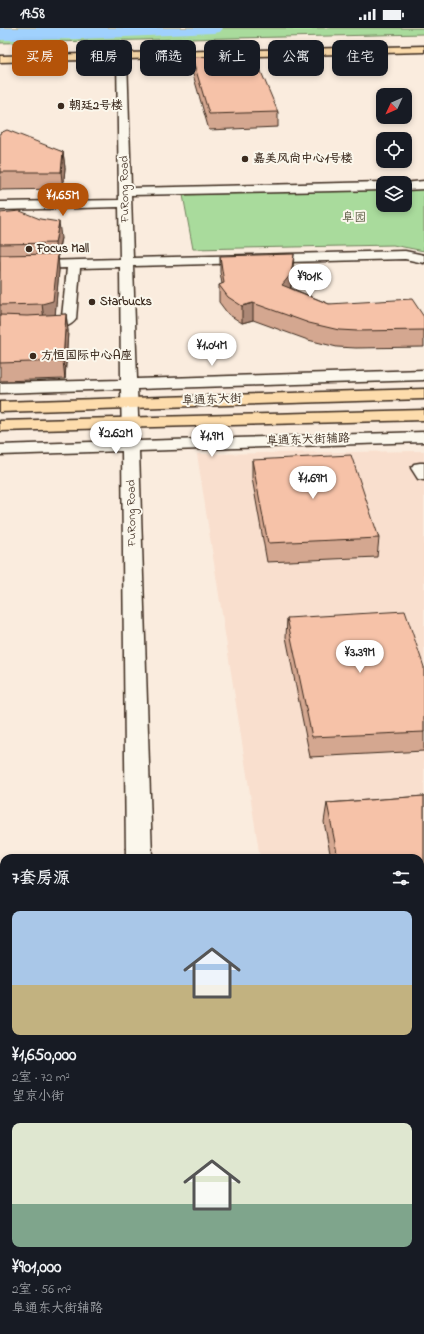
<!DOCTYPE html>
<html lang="zh">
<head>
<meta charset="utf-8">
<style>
  body { margin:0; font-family:"Indie Flower","LXGW WenKai TC",sans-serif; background:#20242c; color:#f1f3f6; height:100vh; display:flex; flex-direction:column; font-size:15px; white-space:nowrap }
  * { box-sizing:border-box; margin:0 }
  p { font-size:13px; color:#9ea1a6 }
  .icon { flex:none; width:22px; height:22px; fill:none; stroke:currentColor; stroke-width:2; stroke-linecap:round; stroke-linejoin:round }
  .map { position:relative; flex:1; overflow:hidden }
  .panel { position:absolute; left:0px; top:826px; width:424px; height:480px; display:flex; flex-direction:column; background:#171b24; border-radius:12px 12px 0 0; box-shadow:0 2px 6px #0003 }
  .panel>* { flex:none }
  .hud { position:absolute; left:12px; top:12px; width:400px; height:36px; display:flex; gap:8px }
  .needle { width:26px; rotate:226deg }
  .controls { position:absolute; left:376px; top:60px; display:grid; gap:8px }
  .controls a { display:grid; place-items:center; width:36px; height:36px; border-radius:8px; background:#171b24; box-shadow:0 2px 6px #0003; font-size:20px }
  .price { position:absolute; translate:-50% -34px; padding:0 9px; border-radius:14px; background:#fff; color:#222; font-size:13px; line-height:26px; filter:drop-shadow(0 1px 2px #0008) }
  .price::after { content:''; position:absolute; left:50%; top:24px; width:12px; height:9px; margin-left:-6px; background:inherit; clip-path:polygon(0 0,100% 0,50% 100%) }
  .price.on { background:#b45309; color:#fff }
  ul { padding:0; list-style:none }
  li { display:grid; align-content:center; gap:8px; height:212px; padding:0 12px }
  li span { display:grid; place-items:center; height:124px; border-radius:8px; color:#555 }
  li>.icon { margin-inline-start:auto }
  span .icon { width:72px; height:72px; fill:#fffc; stroke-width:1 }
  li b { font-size:17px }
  h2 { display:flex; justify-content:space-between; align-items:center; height:48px; padding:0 12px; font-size:17px }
  .tag { padding:0 14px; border-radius:8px; background:#171b24; box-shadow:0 2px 6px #0003; font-size:14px; line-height:36px }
  .tag.on { background:#b45309; color:#fff }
  .status { display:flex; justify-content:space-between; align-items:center; height:28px; padding:0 20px; background:#171b24; direction:ltr }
  .status svg { height:11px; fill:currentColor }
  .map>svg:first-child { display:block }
</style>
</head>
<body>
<div class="status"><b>19:58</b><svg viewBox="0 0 49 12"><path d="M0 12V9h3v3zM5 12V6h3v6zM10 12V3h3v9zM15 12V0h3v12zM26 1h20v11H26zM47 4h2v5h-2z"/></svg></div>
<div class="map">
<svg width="424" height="1306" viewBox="0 0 424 1306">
  <rect width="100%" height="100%" fill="#faecde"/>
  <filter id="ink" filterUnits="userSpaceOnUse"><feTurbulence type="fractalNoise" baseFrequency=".025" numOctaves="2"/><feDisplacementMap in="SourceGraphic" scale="8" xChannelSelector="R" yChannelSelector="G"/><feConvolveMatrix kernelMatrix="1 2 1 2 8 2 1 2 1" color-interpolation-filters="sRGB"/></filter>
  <g filter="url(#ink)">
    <g fill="#f9dfce">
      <polygon points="424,423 424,1024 420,1025 420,830 260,830 197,426"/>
      <polygon points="424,1261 424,1306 292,1306 293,1302 420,1302 420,1262"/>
    </g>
    <g fill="#a9db9c" stroke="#72825d">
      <polygon points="0,0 424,0 424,6 0,15"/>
      <polygon points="424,160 424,223 393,217 193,221 183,167 383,161 383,177 405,177 405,161"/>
    </g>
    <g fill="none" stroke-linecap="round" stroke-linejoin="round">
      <polygon fill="#a0d1fd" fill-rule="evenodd" points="0,0 223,0 220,4 214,5 80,11 0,12"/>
      <g stroke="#3b2a1e" stroke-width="3">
        <g id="minor">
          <path d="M119,17L123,20L127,29L131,160L383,154L385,155H383V162L131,167L133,230L405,223L424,227V235L405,231L133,238L137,351L424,342V352L137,361L139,413L424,404V414L139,423L152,830H126L122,423L0,427V417L122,413L121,361L0,365V355L121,352L120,239L80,240L76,291C65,308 18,304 0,303V295L44,294L62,289L67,240L0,242V234L120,231L119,179L0,182V174L119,172L117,29L115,20Z"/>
          <polygon points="424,153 424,161 405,162 405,155 403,155"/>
          <polygon points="420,435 424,435 424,452 418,451 411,440 414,436"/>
          <rect x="420" y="1090" width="4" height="32"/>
          <rect x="0" y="1119" width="4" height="32"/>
          <polygon points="424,1167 424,1199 420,1200 420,1168"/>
          <rect x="0" y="1190" width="4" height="34"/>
          <polygon points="4,1251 4,1285 0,1286 0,1252"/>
          <polygon points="49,1302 85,1302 84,1306 48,1306"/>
          <rect x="129" y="1302" width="36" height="4"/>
        </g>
      </g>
      <g stroke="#3b2a1e" stroke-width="3">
        <g id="major">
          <polygon points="424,18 424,24 0,34 0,28"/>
          <polygon points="424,361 424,371 0,384 0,374"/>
          <polygon points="424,382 424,392 0,403 0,393"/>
        </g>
      </g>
      <use href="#minor" fill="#fbf7ec" fill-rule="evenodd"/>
      <use href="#major" fill="#fddcac" fill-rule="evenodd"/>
    </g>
    <g fill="#d4a790" stroke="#3b2a1e">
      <polygon points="192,29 278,84 278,99 209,102 192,43"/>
      <polygon points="0,105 63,124 65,140 63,161 0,162"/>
      <polygon points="0,185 61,210 58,226 59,242 55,287 66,286 68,303 65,351 0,353"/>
      <polygon points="220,228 293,243 291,260 329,276 424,289 424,319 356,320 337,319 308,312 253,292 242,295 228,286 219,274 219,257 222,256 220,244"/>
      <polygon points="252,432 379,510 377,529 267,534 252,450"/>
      <polygon points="287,590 424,639 424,723 310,729 286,609"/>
      <polygon points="424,768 424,960 420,960 420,830 331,830 324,794 327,775"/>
    </g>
    <g fill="#ac8876" stroke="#3b2a1e">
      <polygon points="63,124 65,140 63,161 61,144"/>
      <polygon points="59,194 61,210 56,231 55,215"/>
      <polygon points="58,226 59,242 55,289 44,292 42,276"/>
      <polygon points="294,226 293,243 290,263 282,257"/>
      <polygon points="253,275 253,292 242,295 242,278"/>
      <polygon points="66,286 68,303 65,351 63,333"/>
    </g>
    <g fill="#f6c2a8" stroke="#3b2a1e">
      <polygon points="254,27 278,84 209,86 192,29"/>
      <polygon points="7,102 63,124 61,144 0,144 0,105"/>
      <polygon points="20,183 40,191 59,194 55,215 0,216 0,185"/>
      <polygon points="58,226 53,273 42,276 0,277 0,227"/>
      <polygon points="294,226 291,246 282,257 329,276 412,271 424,289 424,302 357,303 339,302 309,295 253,275 242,278 228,269 219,257 224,255 220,228"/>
      <polygon points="66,286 63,333 0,335 0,287 27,288"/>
      <polygon points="351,427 379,510 268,515 252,432"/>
      <polygon points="405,583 424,639 424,704 312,709 287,590"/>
      <polygon points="424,768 424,942 420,943 420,830 338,830 327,775"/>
    </g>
  </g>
  <g fill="#3b2a1e" stroke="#fbf7ec" stroke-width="1.5">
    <circle cx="61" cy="78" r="4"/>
    <circle cx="245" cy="131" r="4"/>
    <circle cx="29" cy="221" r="4"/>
    <circle cx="92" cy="274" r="4"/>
    <circle cx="33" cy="328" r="4"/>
  </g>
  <g text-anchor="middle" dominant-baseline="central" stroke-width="4" stroke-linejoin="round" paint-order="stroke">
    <g font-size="12" font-weight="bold" fill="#3b2a1e" stroke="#fbf7ec" text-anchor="start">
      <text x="69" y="78">朝廷2号楼</text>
      <text x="253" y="131">嘉美风尚中心1号楼</text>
      <text x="37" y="221">Focus Mall</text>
      <text x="100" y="274">Starbucks</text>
      <text x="41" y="328">方恒国际中心A座</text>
    </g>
    <g font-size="12" fill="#3b2a1e" stroke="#fbf7ec">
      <text transform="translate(125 161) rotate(-91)">FuRong Road</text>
      <text transform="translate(212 372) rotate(-2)">阜通东大街</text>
      <text transform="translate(308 412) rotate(-2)">阜通东大街辅路</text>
      <text transform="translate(132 485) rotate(-91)">FuRong Road</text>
    </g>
    <g font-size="12" fill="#56563e" stroke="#fbf7ec">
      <text x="354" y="190">阜园</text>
    </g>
  </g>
</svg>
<div class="controls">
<a><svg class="needle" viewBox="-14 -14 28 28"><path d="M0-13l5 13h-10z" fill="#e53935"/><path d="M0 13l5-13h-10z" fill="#9ea1a6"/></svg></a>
<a><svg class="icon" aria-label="locate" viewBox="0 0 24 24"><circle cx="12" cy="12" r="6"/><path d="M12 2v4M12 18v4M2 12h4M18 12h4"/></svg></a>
<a><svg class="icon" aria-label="layers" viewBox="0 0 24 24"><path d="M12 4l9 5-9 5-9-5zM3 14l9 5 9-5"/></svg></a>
</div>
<b class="price on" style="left:63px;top:189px">¥1.65M</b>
<b class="price" style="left:310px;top:270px">¥901K</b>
<b class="price" style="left:212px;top:339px">¥1.04M</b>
<b class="price" style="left:116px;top:427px">¥2.62M</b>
<b class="price" style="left:212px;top:430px">¥1.9M</b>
<b class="price" style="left:313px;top:472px">¥1.69M</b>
<b class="price" style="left:360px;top:646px">¥3.39M</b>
<div class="hud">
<a class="tag on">买房</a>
<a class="tag">租房</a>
<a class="tag">筛选</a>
<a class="tag">新上</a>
<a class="tag">公寓</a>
<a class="tag">住宅</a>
</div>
<section class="panel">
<h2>7套房源<svg class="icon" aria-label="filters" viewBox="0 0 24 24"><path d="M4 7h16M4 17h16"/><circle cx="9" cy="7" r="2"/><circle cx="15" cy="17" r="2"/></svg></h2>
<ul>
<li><span style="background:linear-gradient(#a9c7e8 60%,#c2b280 0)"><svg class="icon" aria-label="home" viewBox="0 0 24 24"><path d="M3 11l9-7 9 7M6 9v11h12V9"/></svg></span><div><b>¥1,650,000</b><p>2室 · 72 m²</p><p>望京小街</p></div></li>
<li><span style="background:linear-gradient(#dfe7d0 65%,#7fa58c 0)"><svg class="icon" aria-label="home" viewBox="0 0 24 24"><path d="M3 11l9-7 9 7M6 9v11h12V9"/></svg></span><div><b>¥901,000</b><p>2室 · 56 m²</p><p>阜通东大街辅路</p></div></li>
</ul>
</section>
</div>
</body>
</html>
